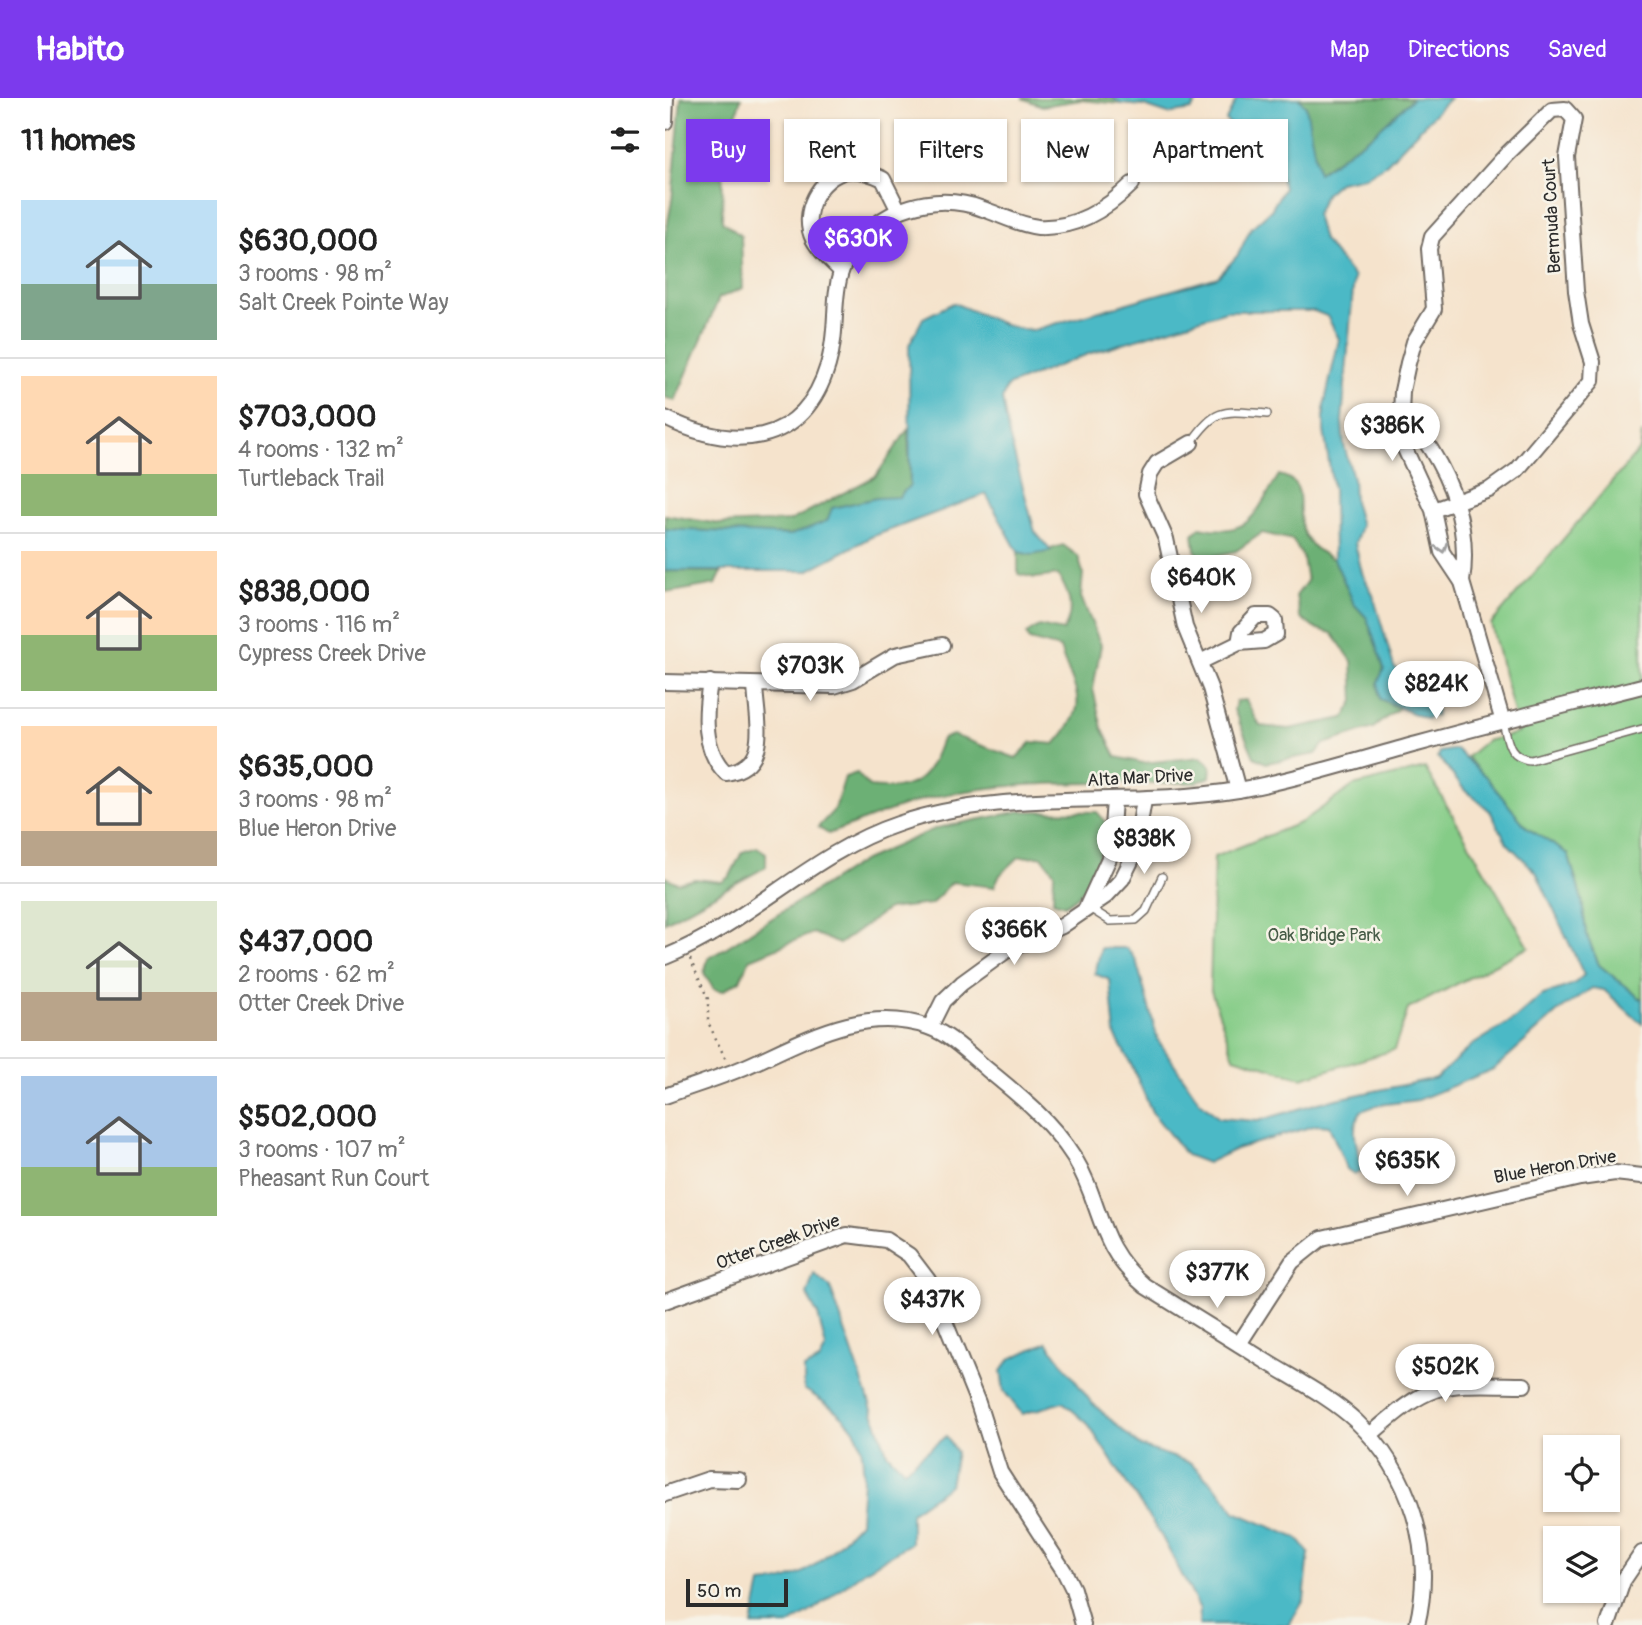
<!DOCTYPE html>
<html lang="en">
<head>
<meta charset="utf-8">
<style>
  body { margin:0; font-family:Pangolin,sans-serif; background:#f2f2f2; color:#222; height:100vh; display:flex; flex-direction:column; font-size:26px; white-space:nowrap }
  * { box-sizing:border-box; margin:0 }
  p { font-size:23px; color:#767676 }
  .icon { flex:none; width:38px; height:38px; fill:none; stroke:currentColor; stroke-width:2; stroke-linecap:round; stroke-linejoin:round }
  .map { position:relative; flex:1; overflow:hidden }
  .drawer { display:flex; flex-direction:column; background:#fff; width:665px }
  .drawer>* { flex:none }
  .top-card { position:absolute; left:21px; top:21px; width:665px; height:63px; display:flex; gap:14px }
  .fabs { position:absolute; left:878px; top:1337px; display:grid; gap:14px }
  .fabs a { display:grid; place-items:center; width:77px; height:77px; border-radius:0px; background:#fff; box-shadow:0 2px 5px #0004; font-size:35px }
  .scale { position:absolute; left:21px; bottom:18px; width:102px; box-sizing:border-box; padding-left:7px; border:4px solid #2b2b2b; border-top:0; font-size:19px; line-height:24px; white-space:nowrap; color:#2b2b2b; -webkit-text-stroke:5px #f7f3e8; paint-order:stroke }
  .price { position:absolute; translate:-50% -60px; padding:0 16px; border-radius:24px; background:#fff; color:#222; font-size:23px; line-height:46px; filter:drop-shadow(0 2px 4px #0008) }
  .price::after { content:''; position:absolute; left:50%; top:42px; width:21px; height:16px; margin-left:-10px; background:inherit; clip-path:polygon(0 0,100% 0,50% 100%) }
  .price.on { background:#7c3aed; color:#fff }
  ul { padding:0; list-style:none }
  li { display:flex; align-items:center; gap:21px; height:175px; padding:0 21px }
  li+li { border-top:2px solid #e0e0e0 }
  li span { display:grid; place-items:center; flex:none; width:196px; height:140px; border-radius:0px; color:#555 }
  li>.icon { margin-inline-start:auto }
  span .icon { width:84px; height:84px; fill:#fffc; stroke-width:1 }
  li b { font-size:30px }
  h2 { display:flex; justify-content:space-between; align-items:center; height:84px; padding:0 21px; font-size:30px }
  .tag { padding:0 24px; border-radius:0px; background:#fff; box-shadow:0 2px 5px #0004; font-size:24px; line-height:63px }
  .tag.on { background:#7c3aed; color:#fff }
  header { display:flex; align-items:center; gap:42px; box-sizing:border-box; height:98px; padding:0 35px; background:#7c3aed; color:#fff }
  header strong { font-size:33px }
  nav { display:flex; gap:38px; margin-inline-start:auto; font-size:24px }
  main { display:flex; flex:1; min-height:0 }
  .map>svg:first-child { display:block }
</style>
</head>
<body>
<header>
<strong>Habito</strong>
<nav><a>Map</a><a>Directions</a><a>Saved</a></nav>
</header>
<main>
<section class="drawer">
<h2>11 homes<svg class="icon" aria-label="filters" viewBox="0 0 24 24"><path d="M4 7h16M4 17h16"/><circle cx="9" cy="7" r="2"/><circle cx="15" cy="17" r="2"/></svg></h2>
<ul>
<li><span style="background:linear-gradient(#bfe0f5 60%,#7fa58c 0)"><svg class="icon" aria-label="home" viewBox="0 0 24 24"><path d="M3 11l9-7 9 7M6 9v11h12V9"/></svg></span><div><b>$630,000</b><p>3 rooms · 98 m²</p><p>Salt Creek Pointe Way</p></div></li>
<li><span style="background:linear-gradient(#ffd9b3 70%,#8fb573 0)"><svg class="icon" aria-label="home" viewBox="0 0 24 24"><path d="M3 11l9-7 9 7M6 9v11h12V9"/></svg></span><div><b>$703,000</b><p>4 rooms · 132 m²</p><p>Turtleback Trail</p></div></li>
<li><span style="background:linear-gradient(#ffd9b3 60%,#8fb573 0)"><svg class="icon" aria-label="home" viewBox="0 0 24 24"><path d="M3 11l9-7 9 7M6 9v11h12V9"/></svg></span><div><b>$838,000</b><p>3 rooms · 116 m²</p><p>Cypress Creek Drive</p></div></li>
<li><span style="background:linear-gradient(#ffd9b3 75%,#b9a48a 0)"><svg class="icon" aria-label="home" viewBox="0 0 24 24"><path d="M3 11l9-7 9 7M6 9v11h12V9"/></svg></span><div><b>$635,000</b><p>3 rooms · 98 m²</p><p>Blue Heron Drive</p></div></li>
<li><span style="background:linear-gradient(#dfe7d0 65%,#b9a48a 0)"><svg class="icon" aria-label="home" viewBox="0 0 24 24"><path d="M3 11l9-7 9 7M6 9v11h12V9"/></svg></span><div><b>$437,000</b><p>2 rooms · 62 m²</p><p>Otter Creek Drive</p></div></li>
<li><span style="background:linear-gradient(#a9c7e8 65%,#8fb573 0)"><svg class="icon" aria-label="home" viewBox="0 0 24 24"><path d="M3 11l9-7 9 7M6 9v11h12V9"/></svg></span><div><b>$502,000</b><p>3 rooms · 107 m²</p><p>Pheasant Run Court</p></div></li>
</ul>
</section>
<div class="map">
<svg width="977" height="1527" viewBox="0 0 977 1527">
  <rect width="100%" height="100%" fill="#f7f3e8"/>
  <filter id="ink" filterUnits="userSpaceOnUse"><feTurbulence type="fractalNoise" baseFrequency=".0143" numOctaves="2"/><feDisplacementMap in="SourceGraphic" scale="14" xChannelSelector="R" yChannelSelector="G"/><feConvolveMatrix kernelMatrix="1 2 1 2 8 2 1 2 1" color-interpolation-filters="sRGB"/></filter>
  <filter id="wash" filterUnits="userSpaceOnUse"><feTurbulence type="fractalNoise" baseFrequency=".00686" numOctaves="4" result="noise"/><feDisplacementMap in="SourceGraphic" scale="28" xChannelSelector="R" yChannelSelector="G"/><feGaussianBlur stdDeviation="1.57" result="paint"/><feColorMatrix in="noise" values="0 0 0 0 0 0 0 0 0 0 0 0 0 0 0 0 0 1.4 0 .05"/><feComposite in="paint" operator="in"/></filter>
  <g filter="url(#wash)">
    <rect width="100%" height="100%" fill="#f5e3cc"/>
    <g fill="#85cc87" stroke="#587c59" stroke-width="2">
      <polygon points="977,335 977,902 934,867 921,836 917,802 903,756 862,730 802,659 821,643 854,635 826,526 975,351"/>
      <polygon points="760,670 864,849 743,911 729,952 637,980 569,959 545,890 549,759 637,724 688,688"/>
    </g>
    <g fill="#6cb074" stroke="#4c6e50" stroke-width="2">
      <polygon points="16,0 76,0 58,65 57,123 76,138 78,190 54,200 10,303 0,299 0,140 7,102"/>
      <polygon points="357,0 447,0 456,6 416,2 377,8"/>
      <polygon points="633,0 748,0 709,36 652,75 641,8"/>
      <polygon points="243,331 245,387 234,400 212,400 167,410 163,423 126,437 0,431 0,417 55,426 125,423 211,378"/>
      <path d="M614,377C659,387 606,435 669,461L689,506L702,520L719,571L713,584L715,600L735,609L708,630L659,646L651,656L601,665L589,659L569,612L571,603L581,602L595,628L624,631L679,620L689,603L687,563L667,535L649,530L635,519L631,498L642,483L638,460L628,442L597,435L571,453L537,461L530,452L528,436L535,429C586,440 589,416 614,377Z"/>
      <path d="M398,447L413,458L418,475L416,499L436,547L428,591L437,630L451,659L478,665L536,659L546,668L545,679L531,685C442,686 351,680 264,700C230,709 196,724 163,736L153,729L170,711L180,679L192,675L204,689C250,694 262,683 277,641L288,637L351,660L367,644L390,646C429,603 408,594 395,550L364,542L361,536L374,528L398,533C410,513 405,496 393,477L370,480L353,476V454L367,457Z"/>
      <polygon points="0,473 57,474 51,486 7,494 0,493"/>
      <path d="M356,713L432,714L440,723C435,758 432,789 399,807L388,803L389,774L377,758L354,759L334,778L329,789L287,784L266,806L223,811L174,846L148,835L85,861L75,882L58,893L49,891L39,875L43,861L199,762L272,730Z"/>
      <polygon points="92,749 101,755 101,769 0,824 0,779 13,785 30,781 57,784 65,778 77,754"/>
    </g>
    <g fill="#4cb9c6" stroke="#3c7278" stroke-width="2">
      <polygon points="447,0 535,0 526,12 503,16 479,8 456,6"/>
      <path d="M572,0H633L641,8L653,75L709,36L748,0H785L720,67L700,79L674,84L660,96L651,116L658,142L689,179L677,323L679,347L688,380L689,403L696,428L690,445L697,475L708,497L729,569L772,612L771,617L761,621L715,601L713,584L719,571L702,520L689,506L669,461L668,391L659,333V308L674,241L662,218L649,213H561L423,256L342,288L337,301L343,334L370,434L386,453L367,457L353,454L321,396L206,439L142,473H0V431L126,437L162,423L167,410L212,400L234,399L245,387L244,247L258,220L288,205C314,214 341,232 369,232L553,179L573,157L586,130L606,112L619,90C613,70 603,48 584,37C573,31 569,33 561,22Z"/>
      <path d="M791,651L821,679L862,730L903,756L917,802L921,836L934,867L977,902V926L939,892L927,890L894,913L829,971L753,1002L713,1007L696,1013C682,1036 696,1050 696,1074L689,1076L682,1071L664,1028L652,1027L571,1051L542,1065L521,1057L487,1014L467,968L450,937L445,882L430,876L436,850H462L471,862L493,942L535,1004L554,1020L593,1023L653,1005L771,980L806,948L851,920L876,898L909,886L919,877L871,774L842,745L825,713L798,690L773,659L775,654Z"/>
      <path d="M149,1176L165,1189L222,1355L239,1372L281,1338L291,1354L285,1387L246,1414V1445L199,1473L148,1512L123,1527H87L96,1486C142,1483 164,1456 195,1424C196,1400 203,1359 192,1337C182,1317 157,1303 139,1291V1271L154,1263L161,1250L153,1217L142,1197Z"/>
      <polygon points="382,1244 426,1304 475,1348 526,1365 555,1393 570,1414 632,1440 644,1455 639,1502 624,1527 534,1527 535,1511 497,1439 422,1325 398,1304 357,1316 339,1293 336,1273 345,1261"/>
    </g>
  </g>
  <g filter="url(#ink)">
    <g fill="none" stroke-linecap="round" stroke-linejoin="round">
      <g stroke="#726b63" stroke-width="10">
        <g id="service">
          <path d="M526,345C552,308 559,313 602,316"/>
          <path d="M838,624C843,643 843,660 865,662L977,631"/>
          <polyline points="423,809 445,823 471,822 481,813 497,779"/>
        </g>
      </g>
      <g stroke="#726b63" stroke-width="18">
        <g id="minor">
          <polyline points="0,24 1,0"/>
          <path d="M176,173C167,164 154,153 148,141C135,115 154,79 182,73C194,71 207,76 218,81L234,113"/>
          <path d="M736,311C778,360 807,419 797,484"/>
          <path d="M0,320C67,353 138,350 163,267C179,214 155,175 207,130C237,104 281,97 318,111C336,117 354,127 373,129C410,131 442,111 467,86"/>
          <polyline points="526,345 492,365 485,376 481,396 501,441 520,529 545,590 573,692"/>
          <polyline points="768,412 824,392 852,372 927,283 928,264 916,226 911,193 902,59 909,21 900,11 887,12 842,56 767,139 764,151 769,211 749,244 743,265 737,293 735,340 768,412 777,454 797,484 838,624"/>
          <polyline points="535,564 574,545 599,543 611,536 610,522 605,518 591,518 576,534 574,545"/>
          <polyline points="0,584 169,588 188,582 230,557 277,547"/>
          <path d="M45,584C40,615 37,652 61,675C107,668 91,621 90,587"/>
          <polyline points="422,808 445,758 449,702"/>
          <path d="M0,859C84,825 148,754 233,726C343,688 460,711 573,692C634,681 693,662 752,646C827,625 902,607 977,588"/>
          <polyline points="265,929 278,903 297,885 341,853 397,828 441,798 457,781 470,755 479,702"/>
          <path d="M0,998C27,988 54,980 80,969C137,944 198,906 263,929C286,937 305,957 323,972C355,998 387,1024 409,1059C438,1107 431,1147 480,1188C520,1213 561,1238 602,1264C631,1282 665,1299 691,1323C746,1375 770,1453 752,1527"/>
          <polyline points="0,1203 182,1137 221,1142 244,1157 263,1182 313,1305 335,1374 399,1473 408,1491 418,1527"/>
          <polyline points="574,1246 627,1164 657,1140 915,1080 950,1075 977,1078"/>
          <path d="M705,1337C769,1281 775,1286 859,1287"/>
          <polyline points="0,1396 44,1381 74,1382"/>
          <polyline points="943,1527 958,1483 977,1455"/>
        </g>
      </g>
      <polyline stroke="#726b63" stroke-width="2.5" stroke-dasharray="2 5" stroke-linecap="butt" points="25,861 43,901 43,924 61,962"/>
      <use href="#service" stroke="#fff" stroke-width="7"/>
      <use href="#minor" stroke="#fff" stroke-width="14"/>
    </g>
    <defs><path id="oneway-chevron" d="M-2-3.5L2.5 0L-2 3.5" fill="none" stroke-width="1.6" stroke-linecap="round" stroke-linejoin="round" transform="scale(1.75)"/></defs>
    <use stroke="#a0a0a0" href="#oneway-chevron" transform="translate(777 450) rotate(73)"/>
  </g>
  <g text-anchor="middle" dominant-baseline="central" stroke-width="5" stroke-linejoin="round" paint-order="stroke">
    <g font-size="18" fill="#2b2b2b" stroke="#f7f3e8">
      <text transform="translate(887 118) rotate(-93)">Bermuda Court</text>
      <text transform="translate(475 680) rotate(-3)">Alta Mar Drive</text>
      <text transform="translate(890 1069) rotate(-10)">Blue Heron Drive</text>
      <text transform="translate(113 1144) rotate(-20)">Otter Creek Drive</text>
    </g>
    <g font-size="18" fill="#465b47" stroke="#f7f3e8">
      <text x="659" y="837">Oak Bridge Park</text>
    </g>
  </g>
</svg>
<div class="fabs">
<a><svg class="icon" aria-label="locate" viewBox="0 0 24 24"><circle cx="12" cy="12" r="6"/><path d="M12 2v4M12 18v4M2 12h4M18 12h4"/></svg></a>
<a><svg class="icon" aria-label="layers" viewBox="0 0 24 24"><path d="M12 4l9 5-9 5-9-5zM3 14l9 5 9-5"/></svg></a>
</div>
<div class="scale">50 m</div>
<b class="price on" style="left:193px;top:178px">$630K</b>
<b class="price" style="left:727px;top:365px">$386K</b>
<b class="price" style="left:536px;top:517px">$640K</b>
<b class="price" style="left:145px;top:605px">$703K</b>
<b class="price" style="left:771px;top:623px">$824K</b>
<b class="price" style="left:479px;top:778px">$838K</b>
<b class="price" style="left:349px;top:869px">$366K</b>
<b class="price" style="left:742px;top:1100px">$635K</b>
<b class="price" style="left:552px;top:1212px">$377K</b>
<b class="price" style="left:267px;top:1239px">$437K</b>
<b class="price" style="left:780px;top:1306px">$502K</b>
<div class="top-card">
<a class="tag on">Buy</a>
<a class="tag">Rent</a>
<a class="tag">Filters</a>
<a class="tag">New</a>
<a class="tag">Apartment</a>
</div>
</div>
</main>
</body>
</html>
